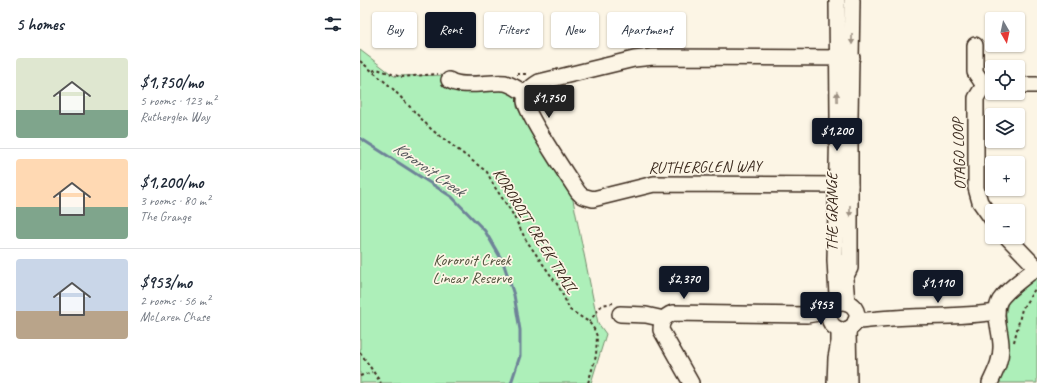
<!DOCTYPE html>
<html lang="en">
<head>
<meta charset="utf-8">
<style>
  body { margin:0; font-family:Caveat,sans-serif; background:#f6f6f7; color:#1f2937; height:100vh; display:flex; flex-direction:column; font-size:15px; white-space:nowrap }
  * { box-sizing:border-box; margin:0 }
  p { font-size:13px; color:#747a83 }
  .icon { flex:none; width:22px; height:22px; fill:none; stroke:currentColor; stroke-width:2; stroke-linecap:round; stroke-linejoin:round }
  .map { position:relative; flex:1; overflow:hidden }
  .drawer { display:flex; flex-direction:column; background:#fff; width:360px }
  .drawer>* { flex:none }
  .banner { position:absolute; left:12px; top:12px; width:380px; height:36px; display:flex; gap:8px }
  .needle { width:26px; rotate:171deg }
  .controls { position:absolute; left:625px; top:12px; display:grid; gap:8px }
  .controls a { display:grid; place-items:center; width:40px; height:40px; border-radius:4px; background:#fff; box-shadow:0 1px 3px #0004; font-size:20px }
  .price { position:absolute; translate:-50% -34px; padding:0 9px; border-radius:4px; background:#111827; color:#fff; font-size:13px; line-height:26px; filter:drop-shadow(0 1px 2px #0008) }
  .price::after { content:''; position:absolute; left:50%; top:24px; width:12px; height:9px; margin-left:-6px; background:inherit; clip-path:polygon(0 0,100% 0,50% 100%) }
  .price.on { background:#222; color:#fff }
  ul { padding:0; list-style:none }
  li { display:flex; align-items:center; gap:12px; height:100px; padding:0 16px }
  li+li { border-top:1px solid #e0e1e3 }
  li span { display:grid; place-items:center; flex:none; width:112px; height:80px; border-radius:4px; color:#555 }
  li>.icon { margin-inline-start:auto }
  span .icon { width:48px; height:48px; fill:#fffc; stroke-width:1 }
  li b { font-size:17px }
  h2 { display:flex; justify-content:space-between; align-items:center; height:48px; padding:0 16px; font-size:17px }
  .pill { padding:0 14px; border-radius:4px; background:#fff; box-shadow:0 1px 3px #0004; font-size:14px; line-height:36px }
  .pill.on { background:#111827; color:#fff }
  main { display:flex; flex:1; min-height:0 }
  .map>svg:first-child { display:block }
</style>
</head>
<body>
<main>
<section class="drawer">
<h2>5 homes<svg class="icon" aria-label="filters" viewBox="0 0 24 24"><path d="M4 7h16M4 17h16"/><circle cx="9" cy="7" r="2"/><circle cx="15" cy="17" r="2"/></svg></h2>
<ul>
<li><span style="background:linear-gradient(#dfe7d0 65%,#7fa58c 0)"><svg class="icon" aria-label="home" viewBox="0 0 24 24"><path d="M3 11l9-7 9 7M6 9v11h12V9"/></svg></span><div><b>$1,750/mo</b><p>5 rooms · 123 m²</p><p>Rutherglen Way</p></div></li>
<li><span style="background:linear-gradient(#ffd9b3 60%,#7fa58c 0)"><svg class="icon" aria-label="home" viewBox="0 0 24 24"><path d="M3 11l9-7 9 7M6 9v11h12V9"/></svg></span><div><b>$1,200/mo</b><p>3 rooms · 80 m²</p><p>The Grange</p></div></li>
<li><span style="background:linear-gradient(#c9d6e8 65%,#b9a48a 0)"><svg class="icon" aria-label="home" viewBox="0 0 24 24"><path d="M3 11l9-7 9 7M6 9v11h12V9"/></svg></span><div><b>$953/mo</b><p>2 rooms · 56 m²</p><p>McLaren Chase</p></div></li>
</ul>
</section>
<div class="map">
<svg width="677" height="383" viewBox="0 0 677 383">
  <rect width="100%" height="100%" fill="#fcf5e5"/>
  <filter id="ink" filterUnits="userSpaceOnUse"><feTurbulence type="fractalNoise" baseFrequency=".025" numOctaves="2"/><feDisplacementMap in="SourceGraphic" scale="8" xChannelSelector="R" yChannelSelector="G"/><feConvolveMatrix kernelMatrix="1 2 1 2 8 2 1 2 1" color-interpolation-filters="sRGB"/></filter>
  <g filter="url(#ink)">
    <g fill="#adefb9" stroke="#748c6c">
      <polygon points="0,50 34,76 93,75 157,91 157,107 213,200 238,323 246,334 231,383 0,383"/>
      <polygon points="677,277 677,383 638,383 646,356 645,316 648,302"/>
    </g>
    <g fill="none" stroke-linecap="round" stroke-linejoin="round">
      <polyline stroke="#6e8398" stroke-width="3" points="0,138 92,197 125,231 143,262 154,295 160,330 160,356 151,383"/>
      <g stroke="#3b2a1e" stroke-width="18">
        <g id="minor">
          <polyline points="477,0 478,116 475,260 477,295"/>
          <polyline points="615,45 615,72 625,87"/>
          <path d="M89,80C102,89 130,81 145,83C153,85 160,90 167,95"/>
          <polyline points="632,85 621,90 616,98 616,188 620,202 632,219"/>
          <polyline points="658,85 677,85"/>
          <path d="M490,185L294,184L233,199L222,196L218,192C208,177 166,114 165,101C165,92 172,86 179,82L274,59L293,57L492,58"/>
          <polyline points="647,237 676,267"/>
          <circle cx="483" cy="316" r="14"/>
          <polyline points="487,303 485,278 490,268 490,117 492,0"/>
          <polyline points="260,314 286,315 304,319"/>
          <path d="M495,322C542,314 590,319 637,312"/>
          <polyline points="488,329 489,383"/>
          <path d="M331,383L301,330C301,321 305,316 313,313L447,315L470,311"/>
          <polyline points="475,383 476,358 479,342 479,332"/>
          <path d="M630,383C635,372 641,361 641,348C642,334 632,313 640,300C649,287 666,277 677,267"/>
        </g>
      </g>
      <g stroke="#3b2a1e" stroke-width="2" stroke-dasharray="3 3" stroke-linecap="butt">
        <polyline points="0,61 31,87 72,130 127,172 134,186 151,211 166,240 199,287 210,310 229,322 234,329 237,336 236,356 228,383"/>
        <polyline points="13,71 17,69 41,77 78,74"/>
        <polyline points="157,74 168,74"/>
        <polyline points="229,322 242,305 253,303"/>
        <polyline points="654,342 662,309 677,286"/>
        <polyline points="0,352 21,383"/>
        <polyline points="0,376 12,372"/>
      </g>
      <use href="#minor" stroke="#fcf5e5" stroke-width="15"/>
    </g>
    <defs><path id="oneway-solid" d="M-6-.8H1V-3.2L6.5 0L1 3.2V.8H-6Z"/></defs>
    <g fill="#9c9082">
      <use href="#oneway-solid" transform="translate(492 39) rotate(90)"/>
      <use href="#oneway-solid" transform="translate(477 97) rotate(-91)"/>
      <use href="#oneway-solid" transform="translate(490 211) rotate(90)"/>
    </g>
  </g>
  <g text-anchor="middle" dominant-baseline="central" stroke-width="3.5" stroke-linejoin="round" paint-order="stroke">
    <g font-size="16" fill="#3b2a1e" stroke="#fcf5e5">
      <text transform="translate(599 154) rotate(-92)">OTAGO LOOP</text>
      <text transform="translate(345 167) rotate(-1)">RUTHERGLEN WAY</text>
      <text transform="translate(472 212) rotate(-90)">THE GRANGE</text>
      <text transform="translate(175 231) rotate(58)">KOROROIT CREEK TRAIL</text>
    </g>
    <g font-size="16" fill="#52513d" stroke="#fcf5e5">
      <text x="112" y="260">Kororoit Creek<tspan x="112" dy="18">Linear Reserve</tspan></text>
    </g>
    <g font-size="17" font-style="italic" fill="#54575b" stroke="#fcf5e5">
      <text transform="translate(69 169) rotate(35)">Kororoit Creek</text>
    </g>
  </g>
</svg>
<div class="controls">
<a><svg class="needle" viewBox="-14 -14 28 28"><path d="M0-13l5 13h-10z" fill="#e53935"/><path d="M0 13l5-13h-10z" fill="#747a83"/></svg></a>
<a><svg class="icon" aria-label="locate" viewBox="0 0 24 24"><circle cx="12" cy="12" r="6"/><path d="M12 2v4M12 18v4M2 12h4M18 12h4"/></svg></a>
<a><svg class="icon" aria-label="layers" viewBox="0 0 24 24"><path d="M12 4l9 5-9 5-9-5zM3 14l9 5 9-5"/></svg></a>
<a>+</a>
<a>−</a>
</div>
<b class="price on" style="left:189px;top:119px">$1,750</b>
<b class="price" style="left:477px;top:152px">$1,200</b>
<b class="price" style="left:324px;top:300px">$2,370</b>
<b class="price" style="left:578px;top:304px">$1,110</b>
<b class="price" style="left:461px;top:326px">$953</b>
<div class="banner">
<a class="pill">Buy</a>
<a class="pill on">Rent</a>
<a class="pill">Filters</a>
<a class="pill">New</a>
<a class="pill">Apartment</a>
</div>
</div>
</main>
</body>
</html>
